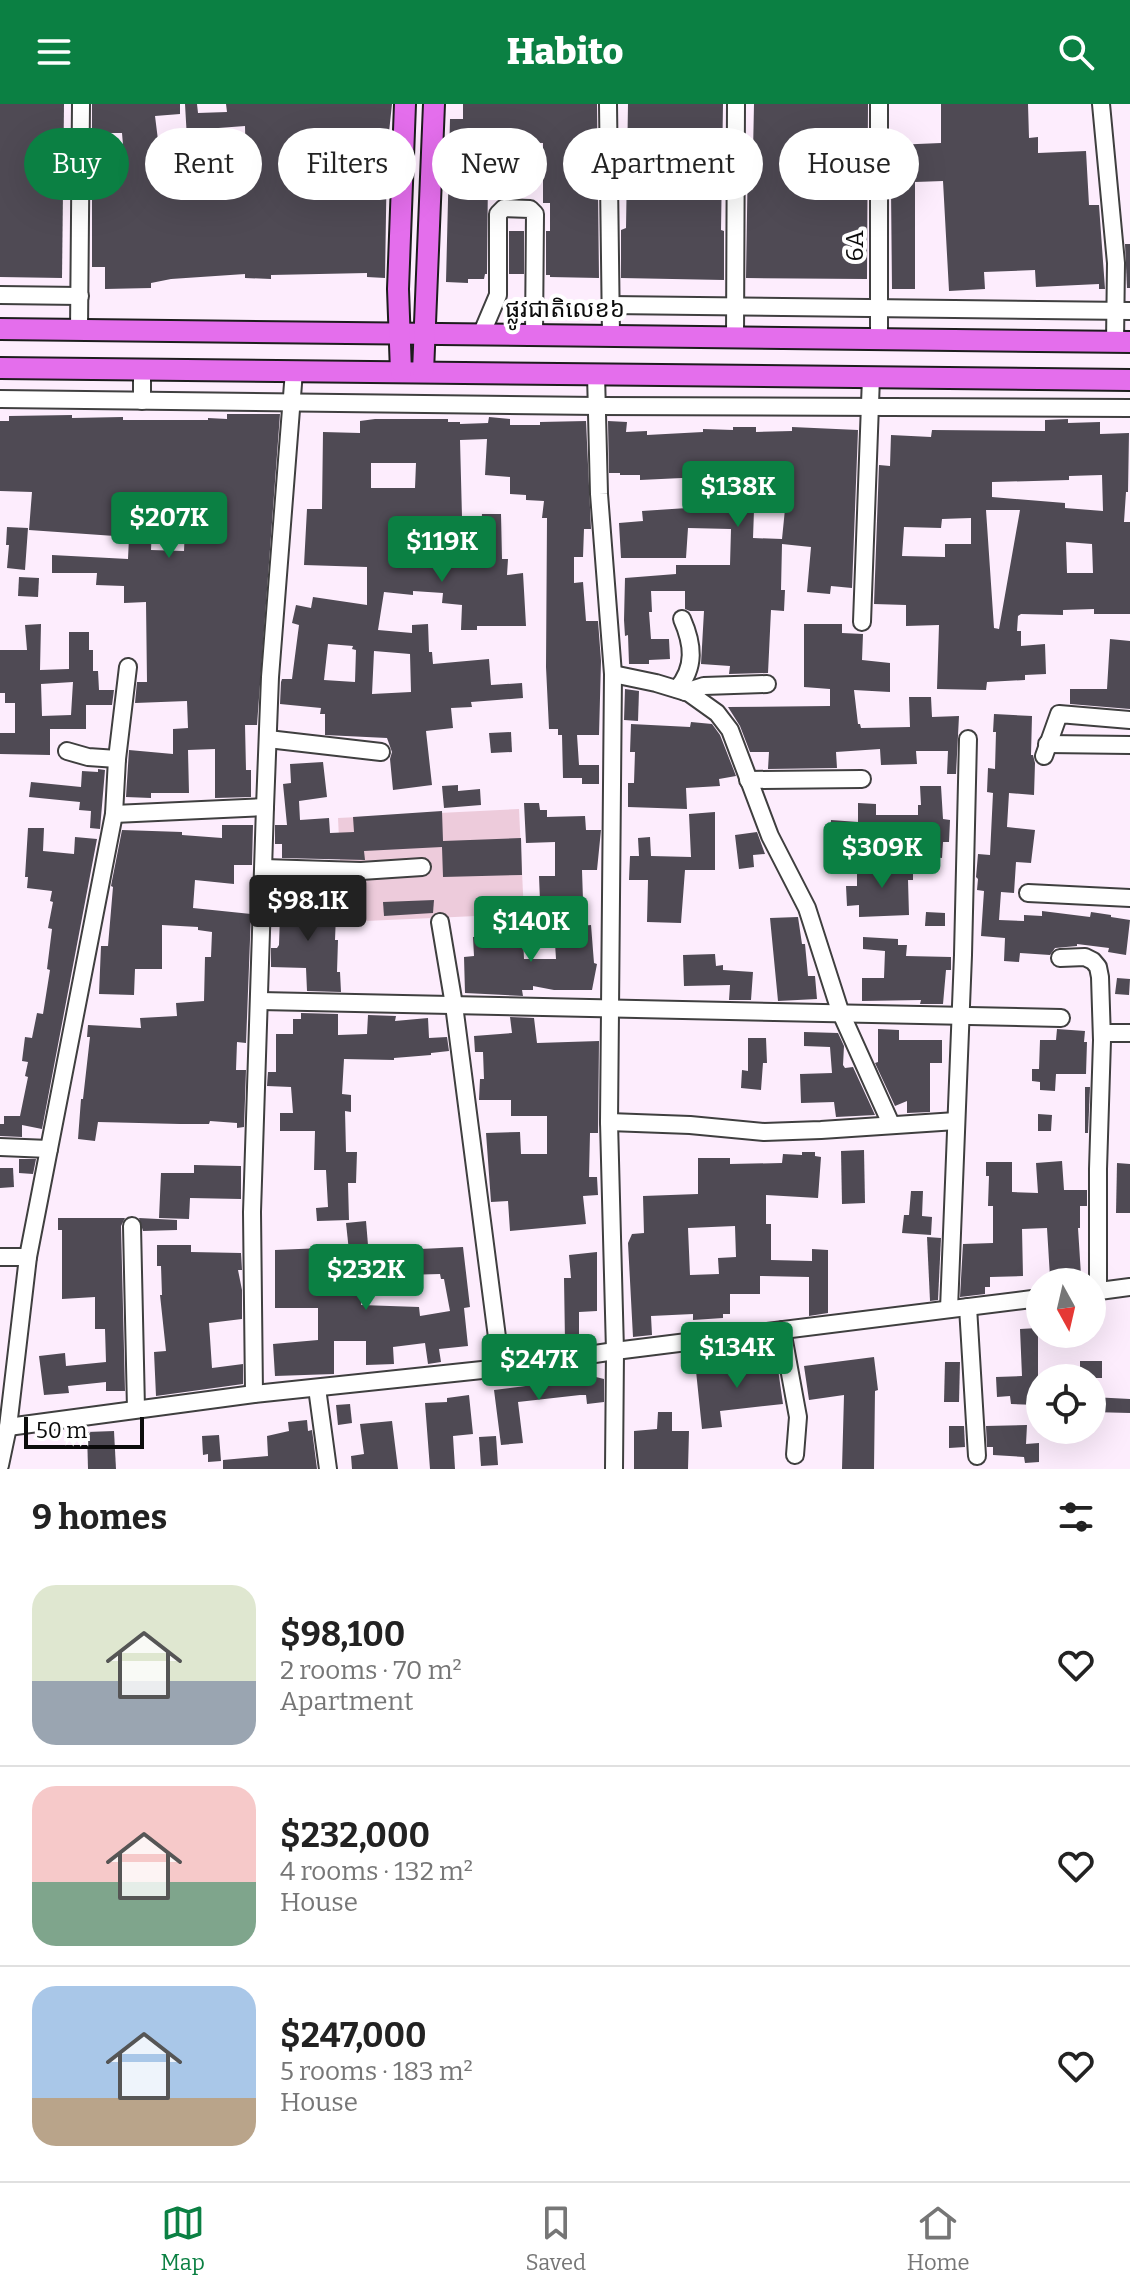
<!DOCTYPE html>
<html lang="en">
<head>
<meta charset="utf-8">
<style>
  body { margin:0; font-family:Bitter,"Noto Sans Khmer",serif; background:#f6f6f6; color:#222; height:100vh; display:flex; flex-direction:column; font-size:30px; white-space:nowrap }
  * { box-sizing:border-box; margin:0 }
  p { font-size:26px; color:#767676 }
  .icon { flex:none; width:44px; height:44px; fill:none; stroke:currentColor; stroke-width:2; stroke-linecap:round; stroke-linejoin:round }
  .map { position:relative; height:1365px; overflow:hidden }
  .details { display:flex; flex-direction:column; background:#fff; flex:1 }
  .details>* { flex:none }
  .guide { position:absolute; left:24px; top:24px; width:1082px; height:72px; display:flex; gap:16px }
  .needle { width:52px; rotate:172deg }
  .buttons { position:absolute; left:1026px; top:1164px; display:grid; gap:16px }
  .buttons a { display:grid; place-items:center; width:80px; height:80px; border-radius:50%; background:#fff; box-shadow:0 8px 32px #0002; font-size:40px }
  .scale { position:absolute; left:24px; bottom:20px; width:120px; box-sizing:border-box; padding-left:8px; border:4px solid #0c0c0c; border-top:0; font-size:22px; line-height:28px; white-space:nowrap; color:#0c0c0c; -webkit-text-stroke:6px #fff; paint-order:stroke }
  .price { position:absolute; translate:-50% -68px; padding:0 18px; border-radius:8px; background:#0b8043; color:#fff; font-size:26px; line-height:52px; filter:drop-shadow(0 2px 4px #0008) }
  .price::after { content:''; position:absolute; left:50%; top:48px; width:24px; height:18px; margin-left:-12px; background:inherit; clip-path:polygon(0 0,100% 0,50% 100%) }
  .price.on { background:#222; color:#fff }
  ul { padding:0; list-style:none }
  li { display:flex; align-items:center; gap:24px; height:200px; padding:0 32px }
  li+li { border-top:2px solid #e0e0e0 }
  li span { display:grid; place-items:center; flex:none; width:224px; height:160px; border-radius:24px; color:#555 }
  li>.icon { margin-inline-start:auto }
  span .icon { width:96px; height:96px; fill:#fffc; stroke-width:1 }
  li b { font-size:34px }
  h2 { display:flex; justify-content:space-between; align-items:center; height:96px; padding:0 32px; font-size:34px }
  .pill { padding:0 28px; border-radius:36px; background:#fff; box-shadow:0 8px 32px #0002; font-size:28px; line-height:72px }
  .pill.on { background:#0b8043; color:#fff }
  header { display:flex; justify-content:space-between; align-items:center; height:104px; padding:0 32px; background:#0b8043; color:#fff; font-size:36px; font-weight:800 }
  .tab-bar { display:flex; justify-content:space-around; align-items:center; height:112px; border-top:2px solid #e0e0e0; background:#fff; font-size:22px; color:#767676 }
  .tab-bar a { display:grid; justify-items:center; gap:4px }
  .tab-bar .on { color:#0b8043 }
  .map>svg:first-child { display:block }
</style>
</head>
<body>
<header><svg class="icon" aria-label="menu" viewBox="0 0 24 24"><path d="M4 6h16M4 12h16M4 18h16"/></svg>Habito<svg class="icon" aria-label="search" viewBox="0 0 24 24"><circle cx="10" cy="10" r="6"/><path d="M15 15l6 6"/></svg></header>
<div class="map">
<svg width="1130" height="1365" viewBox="0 0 1130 1365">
  <rect width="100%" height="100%" fill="#fdedfd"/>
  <polygon fill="#edcbdb" points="519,705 524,810 343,818 338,714"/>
  <g fill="#4f4a54" fill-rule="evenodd">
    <polygon points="0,0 64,0 62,174 0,173"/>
    <path d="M92,0H180V10L155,12L158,36L187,35L185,0H197L198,9L227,8L226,0H392L387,47L385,174L367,173V169L271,171V175L245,174V170L171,175L151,179V184L105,185V163H92V56L124,53L122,29H92ZM245,22L246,69H239V76L204,77L205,25Z"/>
    <polygon points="463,0 597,0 599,174 550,173 550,171 546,171 546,127 550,127 550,99 543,99 543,39 510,38 510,70 488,69 487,170 485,170 484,175 468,175 468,179 446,178 450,15 463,15"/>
    <polygon points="628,0 723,0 721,126 724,127 724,176 621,174 621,126 626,124"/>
    <polygon points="754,0 868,0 867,175 746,174 748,48 753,49"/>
    <polygon points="941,0 1028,0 1029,34 1038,33 1038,49 1086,47 1089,101 1099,101 1105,185 1099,185 1099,180 1036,183 1035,166 984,168 985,185 949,187 943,77 915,78 915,185 892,185 891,85 896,85 894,41 941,39"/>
    <rect x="509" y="127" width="15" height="43"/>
    <polygon points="1125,140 1130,140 1130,184 1127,184"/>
    <path d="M227,310H280L257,621H245L246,666H251V693L215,694V645L188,646L189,689H151V694L126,693L129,646L173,650V625L188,624L187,597L135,599L137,578H147L146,498L124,499V482L96,481L97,469H52V451L128,455L129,433L29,426L32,388L0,387V317H9V312L72,311V314L123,313V316H208V314L227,315ZM152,422L185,423L184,447L151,446Z"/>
    <path d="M489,313L510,315V321H540V318L586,317L591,425H584L583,453H574V479L583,478L586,517H598L601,557L599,631H577L579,661H599V680H582V674H563L562,631H558V625H549L546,563L547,414H542L544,397L526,396V391L510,390V373L485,371L487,335L460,336L463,451H479L482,410H501L502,455H508L507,471L523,469L526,522H477V526H461L462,501L442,499L443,489L413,487V491L384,488L378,526L412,529V521L428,520L429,548H432L433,560L489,555L491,581L522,579L523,594L471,598L472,603L451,604L453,624L426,627L432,681L393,686L390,655L392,648L387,634L325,631V610H320L321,604L280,600L281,578L282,575H292L299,521L292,519L296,501L311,504L313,493L367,501V463L304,461L307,405H322L323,328L360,329V317L375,315H448V318H460V320L488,319ZM371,359H416L415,384H371ZM328,540L353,542L352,545L356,546L355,578L324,576ZM374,547L410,550L411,588L372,590Z"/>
    <path d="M1068,315V319L1100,318V330L1129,329L1128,388H1126L1124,418H1130V510H1094V505L1063,506V511L1021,510L1018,512L1017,527H1021V542L1045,540L1046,570L1025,571V576L987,578L986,586L937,585L939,521L906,522V501L874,500L879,361L890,362L891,331L931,333L932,326L1045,327V316ZM1102,371L1103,407L1065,404V399L992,393V378L1069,376V372ZM986,406H1020L999,525L994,524ZM971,414V440H945V453L902,452L904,423L941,424L942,415ZM1066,438L1092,440L1093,469H1067Z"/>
    <path d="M608,317L627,318L626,328L647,327V331L703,328V325L733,326V323H756V328L792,327V323L858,326L852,484L831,482L830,490L807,488L811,443L782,440L781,486H785L784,507L771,506L768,569L729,570L730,562L701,560L704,507H690L685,505V487H651L652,508H649L651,535H669L670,555L649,556V560H629L628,531L625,532L624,516L625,474L676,470V461H730L731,425L688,424L686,454H621L619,419L643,417L642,407L702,403L703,373L640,376V371H620V369H609ZM785,405L782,435L753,434L754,406Z"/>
    <polygon points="7,423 28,424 25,466 7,464 9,441 6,441"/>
    <polygon points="19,473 39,474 38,493 18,492"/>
    <path d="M41,520L40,566L69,565V528H89V546H93V567H98L99,586H114L112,601H86V625H50V651L0,650V629H15V599H5V589H0V546H27L25,521ZM73,578L71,611L42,612L41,580Z"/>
    <polygon points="804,520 842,520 842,529 863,530 862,556 890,559 890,588 854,586 858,620 860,620 861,624 910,623 909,593 931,593 932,613 959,612 956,670 947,670 948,647 916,647 917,660 881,661 880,645 836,648 837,664 768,665 769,648 750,648 740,622 728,603 830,602 830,585 804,583"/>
    <polygon points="1110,535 1130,537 1130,605 1070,600 1070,585 1107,585"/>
    <polygon points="625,585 639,587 638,617 624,616"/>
    <polygon points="994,610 1032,612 1031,651 1033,651 1035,659 1034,691 1009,689 1007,723 1035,726 1031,759 1016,758 1014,789 1001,788 999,816 1024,817 1024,811 1042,812 1042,807 1090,813 1091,808 1111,811 1111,813 1130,816 1126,851 1108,848 1109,844 1077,840 1077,842 1055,844 1050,851 1020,849 1019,858 1004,857 1005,834 981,832 984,787 977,786 978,775 976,773 978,750 990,751 993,689 987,688 988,664 995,665 996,628 993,628"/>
    <polygon points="691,618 712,620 720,631 736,672 719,675 720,682 686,684 687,705 628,703 628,679 634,679 635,648 630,648 631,620 690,623"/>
    <polygon points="511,628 512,648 491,649 489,629"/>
    <polygon points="323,658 327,693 299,697 300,716 329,714 330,729 354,728 353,713 442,707 443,737 521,734 522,771 443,773 442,743 364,747 365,756 282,754 282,740 275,740 275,721 287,721 283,680 291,679 290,660"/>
    <polygon points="98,665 105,666 100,725 90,724 91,707 79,706 80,698 29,693 31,678 81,683 82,667 98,668"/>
    <polygon points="458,681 458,687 480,685 481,701 444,704 442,682"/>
    <polygon points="920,682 941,682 943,715 950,716 949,738 943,738 942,754 829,740 831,716 858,718 858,699 876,700 876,711 918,711 918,701 921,701"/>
    <polygon points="524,699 539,699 540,706 547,706 547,713 585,712 586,726 601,726 597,766 582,766 583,796 540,797 539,772 555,772 555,738 526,739"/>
    <polygon points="715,708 715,766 685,766 681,819 647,818 648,776 629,776 630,752 639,752 638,734 650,733 651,752 691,753 689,710"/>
    <polygon points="222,721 253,721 252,761 234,761 234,780 195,776 193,804 251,810 246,939 237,938 236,966 246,966 244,1023 237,1024 237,1019 210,1017 209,1020 180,1020 98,1018 95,1037 78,1035 81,995 83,995 90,933 87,933 88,921 141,924 140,914 177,912 176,899 204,897 205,853 211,853 212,828 198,826 198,823 162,821 162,865 135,865 134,891 99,890 101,842 108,842 113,783 111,782 122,726 182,728 182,731 222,734"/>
    <polygon points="28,724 44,724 43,747 74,750 75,733 97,735 42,1025 22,1021 22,1033 0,1032 0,1020 4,1020 4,1012 20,1012 28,973 25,972 28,958 22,957 25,933 32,934 37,909 43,910 50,866 47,865 52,825 48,824 53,798 50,797 52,787 27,784 28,773 25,773"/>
    <polygon points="757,728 765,750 753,751 754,763 739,765 735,731"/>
    <polygon points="913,757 913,776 908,776 909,811 859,813 859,801 847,802 846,782 857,782 857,763"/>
    <polygon points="290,782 312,783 312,809 336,810 335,836 338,836 337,868 340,868 341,888 307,887 306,864 271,863 271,844 277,844 279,841 280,809 289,809"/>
    <polygon points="434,796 433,809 384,812 383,798"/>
    <polygon points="926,808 945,809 945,822 925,822"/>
    <polygon points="798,813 802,840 805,840 808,872 815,872 817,895 778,897 770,814"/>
    <polygon points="591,821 594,859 597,860 592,886 554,886 533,882 533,886 522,886 523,892 465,889 464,853 474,852 473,833 523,831 524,855 556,855 554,824"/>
    <polygon points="863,833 898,835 898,841 907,841 906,852 951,853 951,866 946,866 943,900 920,900 921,896 862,897 862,874 884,874 885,847 863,845"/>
    <polygon points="715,850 716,862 723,861 723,866 753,868 751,896 729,896 730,881 684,882 683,851"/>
    <polygon points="1117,874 1130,875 1129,891 1115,890"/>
    <polygon points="301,909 338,910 338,931 367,930 368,911 396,912 395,917 428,914 429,934 447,933 449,947 431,949 431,951 394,954 394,956 344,955 342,990 351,991 351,1008 345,1007 346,1048 357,1048 356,1079 348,1079 349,1116 317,1117 316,1104 328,1103 326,1066 314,1066 315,1027 280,1027 280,1009 293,1009 291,983 267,982 268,968 276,968 276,930 293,930 293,915 301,915"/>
    <polygon points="510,913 534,914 537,939 599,937 598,1029 590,1029 589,1073 597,1073 598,1091 583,1092 586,1120 510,1127 508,1097 491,1098 486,1029 520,1028 521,1050 547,1050 547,1012 511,1012 511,996 479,996 480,975 484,975 483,948 475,948 474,932 512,929"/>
    <polygon points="878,925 899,926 899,936 942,936 942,959 930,959 930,1008 907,1009 907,997 895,1002 875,959 878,958"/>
    <polygon points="1057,925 1085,927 1084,938 1087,938 1086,970 1056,970 1055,987 1040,986 1040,978 1032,977 1032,965 1039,965 1040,936 1056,936"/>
    <polygon points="804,928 838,929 844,942 843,961 845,964 853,963 875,1011 836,1013 834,998 801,999 800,970 832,969 830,943 804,942"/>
    <polygon points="748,934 766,934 767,959 763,959 761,986 741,984 742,966 748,967"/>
    <polygon points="1085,983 1090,983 1088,1029 1085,1029"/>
    <polygon points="1038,1010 1052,1011 1051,1027 1038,1027"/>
    <polygon points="864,1046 865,1099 842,1100 841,1047"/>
    <path d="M802,1048H815V1052L821,1053L818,1094L766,1091V1120H771V1156L812,1157V1145L828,1146V1209L809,1212V1173L760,1172V1190H730V1210H723V1214L693,1216V1210L651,1212L652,1231L633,1233L628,1139L632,1130L644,1129L643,1092L698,1090V1054H730V1060L782,1059L783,1050L802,1051ZM735,1122L736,1153L718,1154L719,1170L690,1171L688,1124Z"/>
    <polygon points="19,1055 36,1055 33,1070 19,1069"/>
    <polygon points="1062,1057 1064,1086 1087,1086 1087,1102 1080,1102 1080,1124 1078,1124 1081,1171 1050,1173 1047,1124 1022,1125 1023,1172 990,1173 990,1183 985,1183 985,1190 960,1193 963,1140 993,1139 993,1102 988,1102 989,1072 986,1072 986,1058 1012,1058 1012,1088 1038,1089 1036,1059"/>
    <polygon points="1117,1059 1130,1060 1130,1109 1116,1109"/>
    <polygon points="194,1061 241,1062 241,1095 190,1094 189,1115 159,1114 161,1069 194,1069"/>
    <polygon points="0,1064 13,1064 14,1083 0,1084"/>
    <polygon points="911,1087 923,1087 922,1112 932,1113 931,1131 902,1129 904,1111 909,1111"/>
    <polygon points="58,1114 125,1114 121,1122 125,1287 106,1287 106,1278 68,1282 69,1289 44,1291 39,1252 65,1249 66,1262 106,1258 105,1225 95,1225 95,1193 62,1195 62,1126 58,1126"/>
    <polygon points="139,1114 177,1116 177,1126 143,1127"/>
    <polygon points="366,1117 370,1165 351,1166 346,1119"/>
    <polygon points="927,1133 941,1134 938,1196 930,1197"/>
    <polygon points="157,1141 191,1141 191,1148 241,1149 242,1166 238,1166 242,1186 242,1215 209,1219 212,1264 243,1260 243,1280 156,1292 154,1248 166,1247 160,1191 162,1191 161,1162 157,1162"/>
    <polygon points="463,1143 470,1203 464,1204 468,1242 439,1245 441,1258 428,1260 425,1239 393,1243 394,1260 366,1261 366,1237 334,1237 334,1270 275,1272 273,1240 318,1236 318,1204 275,1204 275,1146 323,1144 325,1176 361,1176 361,1201 419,1203 420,1212 450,1207 444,1175 441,1175 440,1170 404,1171 402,1160 421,1157 420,1145"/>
    <polygon points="597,1148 597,1207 579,1208 579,1238 565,1238 564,1174 571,1174 569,1151"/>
    <polygon points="1038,1224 1038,1301 1011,1300 1010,1292 997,1293 996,1273 1022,1272 1020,1225"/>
    <polygon points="874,1253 878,1286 875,1287 874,1365 842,1365 844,1291 809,1296 804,1262"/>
    <rect x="1080" y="1257" width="22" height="17"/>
    <polygon points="777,1258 783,1300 720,1307 722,1323 702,1325 696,1267"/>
    <polygon points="945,1258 960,1258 959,1298 944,1298"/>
    <polygon points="596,1273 604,1275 604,1298 587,1300 586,1291 580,1291 518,1298 523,1339 501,1341 494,1286"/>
    <polygon points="469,1291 473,1330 453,1332 455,1365 430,1365 425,1299 447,1298 447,1294"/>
    <polygon points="1092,1293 1130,1295 1130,1309 1092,1308"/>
    <polygon points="350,1300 352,1319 338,1321 336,1301"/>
    <polygon points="658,1308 672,1308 672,1327 689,1327 688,1365 634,1365 634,1327 657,1325"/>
    <polygon points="307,1316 308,1327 312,1326 317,1365 223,1365 223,1356 268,1352 267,1332 289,1327 288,1318"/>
    <polygon points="392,1317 398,1365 352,1365 351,1352 364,1350 360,1320"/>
    <polygon points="1027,1321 1026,1340 1039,1339 1039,1358 1025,1359 1024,1353 993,1351 993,1343 987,1343 986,1322"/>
    <polygon points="949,1322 964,1322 965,1343 949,1344"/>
    <polygon points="114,1327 116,1365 88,1365 87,1328"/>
    <polygon points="219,1331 221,1357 208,1358 208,1350 203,1351 202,1332"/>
    <polygon points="496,1332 498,1361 481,1362 479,1333"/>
  </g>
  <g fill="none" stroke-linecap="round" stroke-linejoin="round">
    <g stroke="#3f3f3f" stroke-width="20">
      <g id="minor">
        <polyline points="608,0 611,231"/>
        <polyline points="1101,0 1116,159 1115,238"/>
        <polyline points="0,191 80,192"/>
        <polyline points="610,201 1130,207"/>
        <polyline points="79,226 81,0"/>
        <polyline points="481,231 498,191 498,110 504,104 530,105 535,110 534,231"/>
        <polyline points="735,234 736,0"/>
        <polyline points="879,235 879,0"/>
        <polyline points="596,270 599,390 613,570 609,1018 615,1247 614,1365"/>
        <polyline points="0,295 598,302 1130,304"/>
        <polyline points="142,297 142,265"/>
        <polyline points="862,518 871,273"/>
        <polyline points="613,570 656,579 689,589 717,609 730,626 770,732 807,804 840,907 891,1020"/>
        <path d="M677,585C696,563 693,540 682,515"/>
        <polyline points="685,588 704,582 767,580"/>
        <polyline points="268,635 381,648"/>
        <polyline points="1047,640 1130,641"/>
        <polyline points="67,647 88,653 117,655"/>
        <polyline points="1044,652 1059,610 1130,616"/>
        <polyline points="748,676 862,675"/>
        <polyline points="114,710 265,703"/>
        <polyline points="264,764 361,767 422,763"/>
        <polyline points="1028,789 1130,794"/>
        <polyline points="440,818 454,901 501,1264"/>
        <polyline points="1060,854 1085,853 1093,857 1098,863 1100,873 1102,936 1098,1065 1098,1187"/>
        <polyline points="260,897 1061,914"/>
        <polyline points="1102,929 1130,929"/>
        <polyline points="609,1018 690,1021 764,1028 821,1026 956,1017"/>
        <polyline points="0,1043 49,1045"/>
        <polyline points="132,1122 136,1305"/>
        <polyline points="0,1153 28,1153"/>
        <polyline points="1092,1188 1130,1183"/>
        <polyline points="968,1203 977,1352"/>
        <polyline points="949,1205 963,851 968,635"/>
        <polyline points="782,1226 798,1313 795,1351"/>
        <polyline points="317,1284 328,1365"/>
        <polyline points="254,1290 252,1108 265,703 270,573 294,267"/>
        <polyline points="8,1323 254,1290 501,1264 615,1247 1040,1194"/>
        <polyline points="0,1361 8,1323 28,1153 114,710 117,655 128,563"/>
      </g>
    </g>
    <g stroke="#1d1d1d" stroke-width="24">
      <g id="major">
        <polyline points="0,225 1130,238"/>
        <polyline points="0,264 1130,276"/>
        <polyline points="401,268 398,185 405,0"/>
        <polyline points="423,268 434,0"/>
      </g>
    </g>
    <use href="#minor" stroke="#fff" stroke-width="16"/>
    <use href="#major" stroke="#e46eec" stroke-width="20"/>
  </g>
  <g text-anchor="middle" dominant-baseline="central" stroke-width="8" stroke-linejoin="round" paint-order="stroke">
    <g font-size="24" fill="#0c0c0c" stroke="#fff">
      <text transform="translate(855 142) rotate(-90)">6A</text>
      <text x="565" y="205">ផ្លូវជាតិលេខ៦</text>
    </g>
  </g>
</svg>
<div class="buttons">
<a><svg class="needle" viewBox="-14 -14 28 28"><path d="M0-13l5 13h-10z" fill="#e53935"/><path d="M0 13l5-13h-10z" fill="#767676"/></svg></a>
<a><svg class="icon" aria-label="locate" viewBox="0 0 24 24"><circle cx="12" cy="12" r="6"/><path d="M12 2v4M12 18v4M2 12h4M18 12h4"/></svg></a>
</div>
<div class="scale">50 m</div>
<b class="price" style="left:738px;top:425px">$138K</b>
<b class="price" style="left:169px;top:456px">$207K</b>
<b class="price" style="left:442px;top:480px">$119K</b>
<b class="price" style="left:882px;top:786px">$309K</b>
<b class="price on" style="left:308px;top:839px">$98.1K</b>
<b class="price" style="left:531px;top:860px">$140K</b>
<b class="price" style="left:366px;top:1208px">$232K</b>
<b class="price" style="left:737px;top:1286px">$134K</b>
<b class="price" style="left:539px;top:1298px">$247K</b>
<div class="guide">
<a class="pill on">Buy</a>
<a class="pill">Rent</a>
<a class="pill">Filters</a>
<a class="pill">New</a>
<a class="pill">Apartment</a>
<a class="pill">House</a>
</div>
</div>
<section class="details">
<h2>9 homes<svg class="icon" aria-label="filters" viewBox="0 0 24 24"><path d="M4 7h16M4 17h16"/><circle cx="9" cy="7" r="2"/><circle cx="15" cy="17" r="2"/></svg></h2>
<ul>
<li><span style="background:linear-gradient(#dfe7d0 60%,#9aa5b1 0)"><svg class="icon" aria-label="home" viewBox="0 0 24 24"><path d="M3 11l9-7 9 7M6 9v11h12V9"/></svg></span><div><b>$98,100</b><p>2 rooms · 70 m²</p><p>Apartment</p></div><svg class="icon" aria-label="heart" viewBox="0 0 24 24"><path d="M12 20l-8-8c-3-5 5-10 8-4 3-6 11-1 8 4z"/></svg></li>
<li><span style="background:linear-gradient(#f6c9c9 60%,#7fa58c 0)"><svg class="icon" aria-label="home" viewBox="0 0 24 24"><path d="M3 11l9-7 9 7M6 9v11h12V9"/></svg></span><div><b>$232,000</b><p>4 rooms · 132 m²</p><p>House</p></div><svg class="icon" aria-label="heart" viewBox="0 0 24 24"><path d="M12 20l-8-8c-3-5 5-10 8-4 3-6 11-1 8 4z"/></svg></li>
<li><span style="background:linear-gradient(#a9c7e8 70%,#b9a48a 0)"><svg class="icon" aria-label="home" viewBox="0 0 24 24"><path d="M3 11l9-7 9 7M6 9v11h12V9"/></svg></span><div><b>$247,000</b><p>5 rooms · 183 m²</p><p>House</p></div><svg class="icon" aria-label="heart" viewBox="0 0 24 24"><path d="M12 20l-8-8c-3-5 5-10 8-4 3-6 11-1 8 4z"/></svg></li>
</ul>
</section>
<nav class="tab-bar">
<a class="on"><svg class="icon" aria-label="map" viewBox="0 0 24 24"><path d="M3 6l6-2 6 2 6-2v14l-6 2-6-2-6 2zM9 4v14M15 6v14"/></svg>Map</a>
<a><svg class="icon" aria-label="saved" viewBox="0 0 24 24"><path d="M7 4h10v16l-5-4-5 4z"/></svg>Saved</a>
<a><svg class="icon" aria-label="home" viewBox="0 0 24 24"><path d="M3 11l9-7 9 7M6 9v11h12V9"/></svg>Home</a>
</nav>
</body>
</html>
